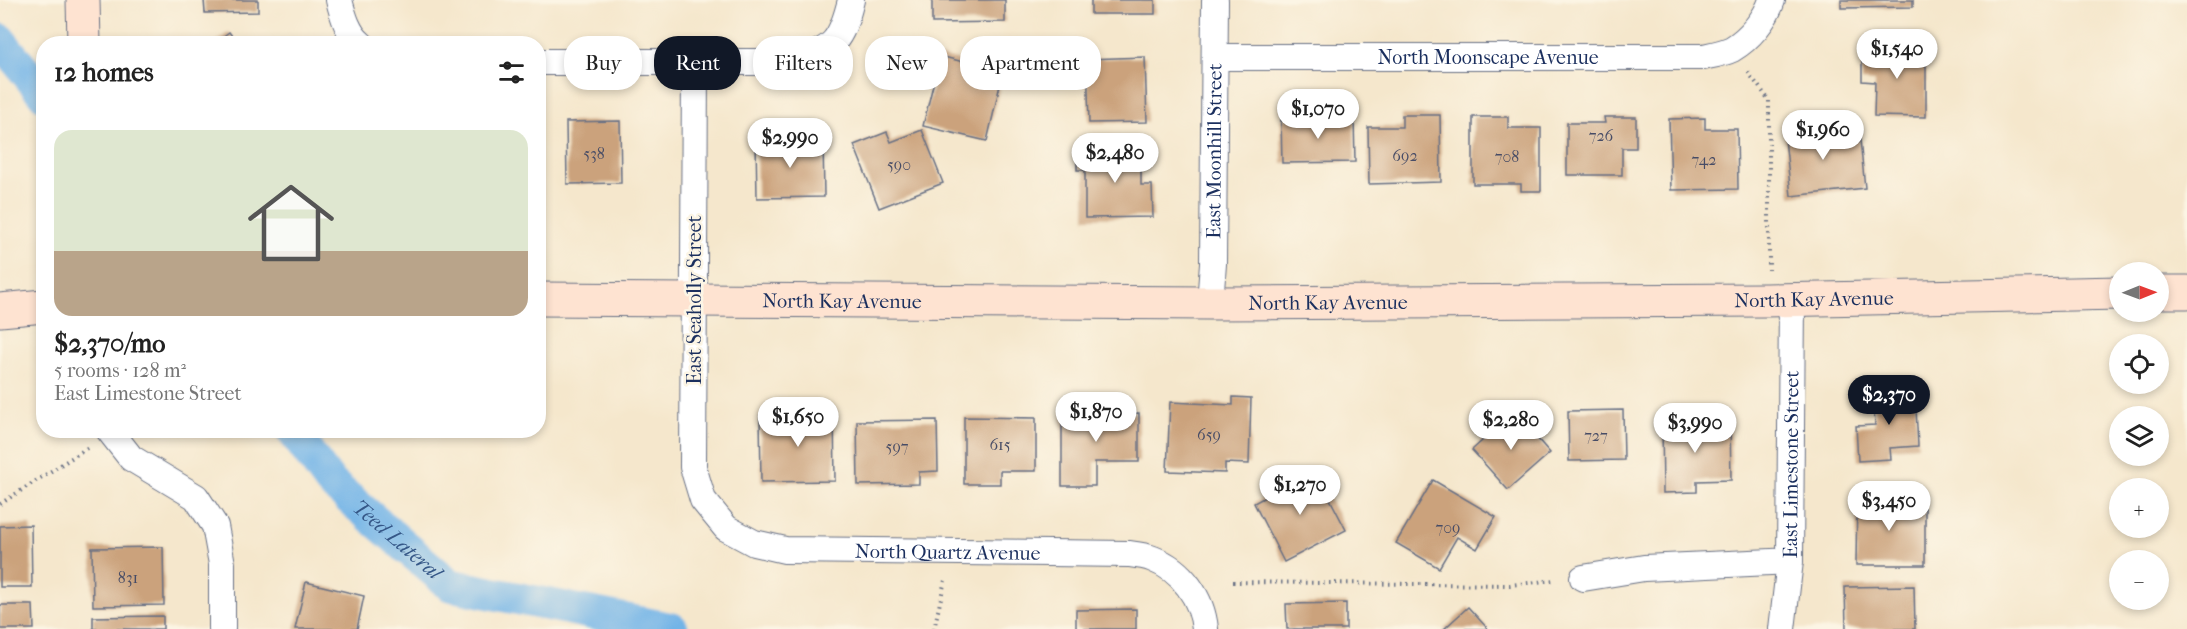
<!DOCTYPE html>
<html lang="en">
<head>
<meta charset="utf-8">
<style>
  body { margin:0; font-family:"IM FELL French Canon",serif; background:#f2f2f2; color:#222; height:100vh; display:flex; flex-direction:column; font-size:22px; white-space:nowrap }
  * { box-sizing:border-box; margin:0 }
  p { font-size:20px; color:#767676 }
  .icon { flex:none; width:33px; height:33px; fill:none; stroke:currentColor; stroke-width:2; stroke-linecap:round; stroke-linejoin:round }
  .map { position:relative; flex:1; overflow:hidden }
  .drawer { position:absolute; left:36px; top:36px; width:510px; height:402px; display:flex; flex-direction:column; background:#fff; border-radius:24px; box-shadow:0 3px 9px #0003 }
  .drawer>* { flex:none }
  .top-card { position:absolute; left:564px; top:36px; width:570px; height:54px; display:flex; gap:12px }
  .needle { width:39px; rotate:89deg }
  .tools { position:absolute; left:2109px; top:262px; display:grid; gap:12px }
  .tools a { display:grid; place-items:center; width:60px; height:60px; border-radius:50%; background:#fff; box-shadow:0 3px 9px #0003; font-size:30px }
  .price { position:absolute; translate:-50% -51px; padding:0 14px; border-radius:21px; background:#fff; color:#222; font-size:20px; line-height:39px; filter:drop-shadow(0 2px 3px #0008) }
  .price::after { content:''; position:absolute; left:50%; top:36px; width:18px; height:14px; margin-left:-9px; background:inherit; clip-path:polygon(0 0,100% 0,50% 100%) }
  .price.selected { background:#111827; color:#fff }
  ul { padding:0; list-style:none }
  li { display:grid; align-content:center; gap:12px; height:318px; padding:0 18px }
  li span { display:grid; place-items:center; height:186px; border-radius:18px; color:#555 }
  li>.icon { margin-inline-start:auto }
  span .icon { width:108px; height:108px; fill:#fffc; stroke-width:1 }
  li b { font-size:26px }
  h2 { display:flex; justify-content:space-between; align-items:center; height:72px; padding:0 18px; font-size:26px }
  .tag { padding:0 21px; border-radius:24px; background:#fff; box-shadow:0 3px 9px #0003; font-size:21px; line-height:54px }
  .tag.selected { background:#111827; color:#fff }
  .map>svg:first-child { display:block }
</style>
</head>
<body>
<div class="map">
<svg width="2187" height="629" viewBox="0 0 2187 629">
  <rect width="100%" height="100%" fill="#fcf5e5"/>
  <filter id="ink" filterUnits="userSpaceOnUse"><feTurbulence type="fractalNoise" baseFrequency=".0167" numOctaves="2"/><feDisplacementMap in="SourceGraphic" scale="12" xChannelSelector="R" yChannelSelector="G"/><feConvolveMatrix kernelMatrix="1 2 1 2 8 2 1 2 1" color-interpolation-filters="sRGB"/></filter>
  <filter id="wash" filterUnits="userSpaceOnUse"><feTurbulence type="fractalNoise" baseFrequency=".008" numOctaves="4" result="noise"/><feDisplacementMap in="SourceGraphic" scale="24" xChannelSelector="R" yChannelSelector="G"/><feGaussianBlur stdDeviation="1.35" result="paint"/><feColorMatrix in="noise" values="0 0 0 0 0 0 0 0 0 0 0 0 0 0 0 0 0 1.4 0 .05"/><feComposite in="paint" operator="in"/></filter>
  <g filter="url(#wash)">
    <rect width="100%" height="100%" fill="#f5e7cc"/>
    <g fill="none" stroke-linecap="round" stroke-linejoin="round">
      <g stroke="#72b4e7" stroke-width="33">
        <polyline points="0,40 44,95"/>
        <path id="s1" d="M292,430L330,482L450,585L672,629"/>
      </g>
    </g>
    <g id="blocks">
      <g fill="#cba27c">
        <polygon points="204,0 258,0 258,12 205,13"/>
        <polygon points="932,0 1005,0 1005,22 932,23"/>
        <rect x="1091" y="0" width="64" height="14"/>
        <polygon points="1841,0 1913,0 1913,7 1841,8"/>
        <polygon points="229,32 238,44 213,44"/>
        <polygon points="1862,48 1926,48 1926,117 1874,116 1875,82 1862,81"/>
        <polygon points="940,56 1003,72 987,141 923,126"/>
        <polygon points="1145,57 1147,122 1089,123 1087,59"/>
        <polygon points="1402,115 1440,115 1441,182 1369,184 1368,127 1402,127"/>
        <polygon points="1354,117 1355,162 1282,163 1281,119"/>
        <polygon points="1473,117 1508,117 1508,128 1541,128 1541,191 1521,191 1521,184 1473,184"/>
        <polygon points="1604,117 1636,117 1636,148 1622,148 1622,175 1567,175 1567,123 1605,123"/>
        <polygon points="1705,118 1705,129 1737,129 1738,189 1671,190 1669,119"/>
        <polygon points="620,121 621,183 567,184 566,122"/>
        <polygon points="1821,125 1822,135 1859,130 1865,188 1791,196 1784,129"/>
        <polygon points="922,130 943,183 879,208 854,145 887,132 891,142"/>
        <polygon points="823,140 824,197 757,198 756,141"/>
        <polygon points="1077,150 1141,150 1141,185 1152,185 1153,217 1085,218 1085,170 1077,170"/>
        <polygon points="1915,390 1918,446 1890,448 1891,459 1858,461 1856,426 1875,425 1873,392"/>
        <polygon points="1233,397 1251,398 1249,464 1225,463 1225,473 1167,471 1170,402 1233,405"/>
        <polygon points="1081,403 1100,403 1100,414 1139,413 1139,462 1095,462 1095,486 1062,486 1062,414 1081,414"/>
        <polygon points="1623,410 1624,460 1569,461 1568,411"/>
        <polygon points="1514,412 1550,453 1508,490 1472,450"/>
        <polygon points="834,414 835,481 761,482 760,415"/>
        <polygon points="964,417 1036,418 1036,471 1000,471 1000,484 964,484"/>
        <polygon points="937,420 938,471 919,472 919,484 858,485 857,421"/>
        <polygon points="1730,421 1731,480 1697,481 1697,492 1663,493 1662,422"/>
        <polygon points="1315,470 1346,530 1284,562 1254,503"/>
        <polygon points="1433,480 1496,517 1477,549 1457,537 1439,568 1396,543"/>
        <polygon points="1857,494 1896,494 1896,508 1925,508 1925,565 1856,565"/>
        <polygon points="31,525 32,587 0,587 0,526"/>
        <polygon points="163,547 164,605 93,606 92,548"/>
        <polygon points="306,582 364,596 357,629 295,629"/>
        <polygon points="1914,586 1915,629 1846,629 1845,587"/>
        <polygon points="1346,603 1346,629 1287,629 1286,604"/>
        <polygon points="0,605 33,605 34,629 0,629"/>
        <polygon points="1468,607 1488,629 1444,629"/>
        <polygon points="1136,609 1136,629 1076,629 1076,610"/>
        <polygon points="163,616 163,629 93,629 93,617"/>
      </g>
    </g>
  </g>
  <g filter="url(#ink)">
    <use href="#blocks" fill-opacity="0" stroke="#676f84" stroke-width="1.5"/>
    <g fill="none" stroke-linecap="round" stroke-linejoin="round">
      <g stroke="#676f84" stroke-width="28">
        <g id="street">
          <path d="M339,0C343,15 348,34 361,44"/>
          <path id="s2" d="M1215,57H1703C1712,55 1724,53 1732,49C1749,39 1766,19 1772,0"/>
          <path d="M538,62H793C834,50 841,41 851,0"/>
          <path id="s3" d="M695,62L693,467L703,500L726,528L754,543L785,550L1129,554C1137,555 1146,556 1153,559C1182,570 1202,598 1205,629"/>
          <path id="s4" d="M1210,303L1213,264L1215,0"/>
          <polyline points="109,430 131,458 196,497 215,526 222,564 222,629"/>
          <polyline points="1583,578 1644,568 1790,561"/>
          <path id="s5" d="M1782,629L1790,561L1792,299"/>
        </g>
      </g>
      <g stroke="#676f84" stroke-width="35">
        <g id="secondary">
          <polyline points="83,0 84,44"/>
          <polyline points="2158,292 2187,292"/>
          <path id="s6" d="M538,299L1210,303L1766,300L2120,293"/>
          <polyline points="0,310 44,306"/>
        </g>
      </g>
      <g stroke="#676f84" stroke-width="4" stroke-dasharray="1.5 4.5" stroke-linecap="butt">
        <polyline points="1748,72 1769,100 1769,270"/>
        <polyline points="0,504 87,448"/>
        <polyline points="1233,582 1510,585 1555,580"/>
        <polyline points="934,629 945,580"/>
      </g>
      <use href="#street" stroke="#fff" stroke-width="26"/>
      <use href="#secondary" stroke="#fee3d1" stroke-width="33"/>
    </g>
  </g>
  <g text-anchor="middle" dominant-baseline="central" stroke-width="5" stroke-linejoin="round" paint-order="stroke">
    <g font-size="16" fill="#474c66">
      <text x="1601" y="135">726</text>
      <text x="594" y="153">538</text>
      <text x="1405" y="155">692</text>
      <text x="1507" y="156">708</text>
      <text x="1704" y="159">742</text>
      <text x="899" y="164">590</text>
      <text x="1209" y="434">659</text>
      <text x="1596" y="435">727</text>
      <text x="1000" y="444">615</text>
      <text x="897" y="446">597</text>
      <text x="1448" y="527">709</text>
      <text x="128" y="577">831</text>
    </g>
    <g font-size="20" fill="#1b2f5e" stroke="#fcf5e5">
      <text stroke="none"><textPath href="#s2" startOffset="273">North Moonscape Avenue</textPath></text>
      <text stroke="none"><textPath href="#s4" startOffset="152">East Moonhill Street</textPath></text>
      <text stroke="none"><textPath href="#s6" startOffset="1276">North Kay Avenue</textPath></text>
      <text transform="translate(694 300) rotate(-90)">East Seaholly Street</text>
      <text stroke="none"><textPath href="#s6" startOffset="304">North Kay Avenue</textPath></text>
      <text stroke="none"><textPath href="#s6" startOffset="790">North Kay Avenue</textPath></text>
      <text stroke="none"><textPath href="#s5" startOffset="165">East Limestone Street</textPath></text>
      <text stroke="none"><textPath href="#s3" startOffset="702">North Quartz Avenue</textPath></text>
    </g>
    <g font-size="21" font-style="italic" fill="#355787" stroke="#fcf5e5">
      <text stroke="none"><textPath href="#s1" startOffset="153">Teed Lateral</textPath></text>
    </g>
  </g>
</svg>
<div class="tools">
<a><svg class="needle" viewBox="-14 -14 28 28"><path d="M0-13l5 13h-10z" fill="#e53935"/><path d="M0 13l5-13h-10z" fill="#767676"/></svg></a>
<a><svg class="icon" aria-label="locate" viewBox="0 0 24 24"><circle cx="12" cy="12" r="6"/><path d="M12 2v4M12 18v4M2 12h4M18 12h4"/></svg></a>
<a><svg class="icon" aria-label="layers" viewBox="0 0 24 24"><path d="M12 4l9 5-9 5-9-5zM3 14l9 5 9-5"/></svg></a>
<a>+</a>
<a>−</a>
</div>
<b class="price" style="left:1897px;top:80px">$1,540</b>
<b class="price" style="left:1318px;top:140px">$1,070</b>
<b class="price" style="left:1823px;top:161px">$1,960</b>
<b class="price" style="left:790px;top:169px">$2,990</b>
<b class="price" style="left:1115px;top:184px">$2,480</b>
<b class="price selected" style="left:1889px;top:426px">$2,370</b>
<b class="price" style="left:1096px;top:443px">$1,870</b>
<b class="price" style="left:798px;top:448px">$1,650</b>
<b class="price" style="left:1511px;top:451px">$2,280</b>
<b class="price" style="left:1695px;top:454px">$3,990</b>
<b class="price" style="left:1300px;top:516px">$1,270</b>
<b class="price" style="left:1889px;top:532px">$3,450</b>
<div class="top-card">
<a class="tag">Buy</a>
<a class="tag selected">Rent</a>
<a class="tag">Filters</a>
<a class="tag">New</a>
<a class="tag">Apartment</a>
</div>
<section class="drawer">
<h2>12 homes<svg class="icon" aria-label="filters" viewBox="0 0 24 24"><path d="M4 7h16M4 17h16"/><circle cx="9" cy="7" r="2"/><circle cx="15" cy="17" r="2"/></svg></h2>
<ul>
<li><span style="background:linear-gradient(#dfe7d0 65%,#b9a48a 0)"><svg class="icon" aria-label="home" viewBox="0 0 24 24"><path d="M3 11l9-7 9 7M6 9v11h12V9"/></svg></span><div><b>$2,370/mo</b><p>5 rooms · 128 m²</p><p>East Limestone Street</p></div></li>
</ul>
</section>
</div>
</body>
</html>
